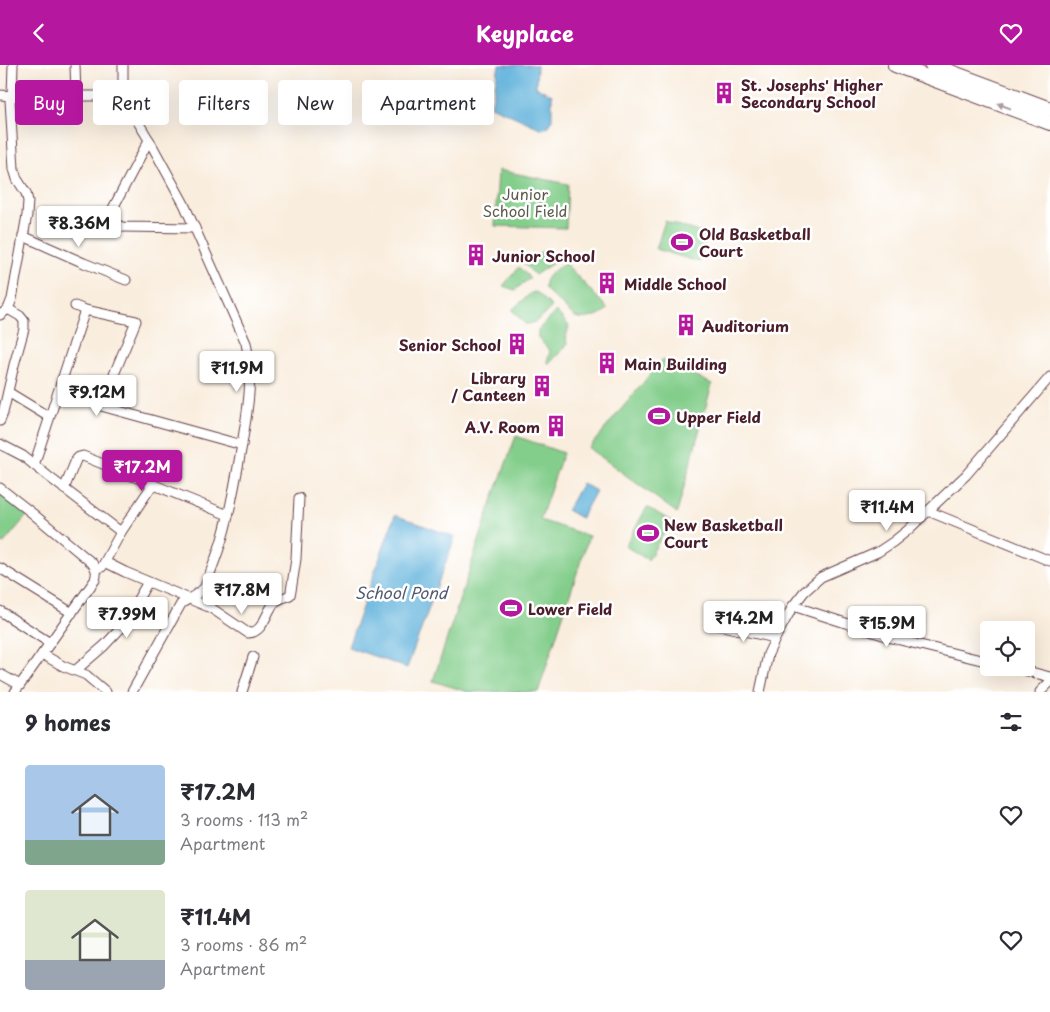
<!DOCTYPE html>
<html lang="en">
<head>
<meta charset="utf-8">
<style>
  body { margin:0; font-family:"Playpen Sans",sans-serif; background:#f7f7f7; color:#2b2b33; height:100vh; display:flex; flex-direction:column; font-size:19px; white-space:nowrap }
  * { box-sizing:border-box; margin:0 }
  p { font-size:16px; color:#7c7c81 }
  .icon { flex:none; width:28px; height:28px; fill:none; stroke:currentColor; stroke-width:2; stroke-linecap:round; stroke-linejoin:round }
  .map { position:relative; height:627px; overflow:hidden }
  .side { display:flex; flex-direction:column; background:#fff; flex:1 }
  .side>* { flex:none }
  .top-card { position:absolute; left:15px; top:15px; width:500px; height:45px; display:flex; gap:10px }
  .fabs { position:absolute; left:980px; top:556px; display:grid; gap:10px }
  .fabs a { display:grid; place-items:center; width:55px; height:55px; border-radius:5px; background:#fff; box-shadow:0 5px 20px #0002; font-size:25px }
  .price { position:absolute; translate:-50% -42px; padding:0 11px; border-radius:5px; background:#fff; color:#222; font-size:16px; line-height:32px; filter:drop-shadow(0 1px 2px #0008) }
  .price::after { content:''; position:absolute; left:50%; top:30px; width:15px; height:11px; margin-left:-8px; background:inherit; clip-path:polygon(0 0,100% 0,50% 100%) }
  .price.selected { background:#b5179e; color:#fff }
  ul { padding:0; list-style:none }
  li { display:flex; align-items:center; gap:15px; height:125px; padding:0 25px }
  li span { display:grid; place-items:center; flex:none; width:140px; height:100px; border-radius:5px; color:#555 }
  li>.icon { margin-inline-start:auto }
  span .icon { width:60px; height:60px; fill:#fffc; stroke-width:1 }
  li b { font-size:21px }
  h2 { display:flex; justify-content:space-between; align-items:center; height:60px; padding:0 25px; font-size:21px }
  .tag { padding:0 18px; border-radius:5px; background:#fff; box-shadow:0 5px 20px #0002; font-size:18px; line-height:45px }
  .tag.selected { background:#b5179e; color:#fff }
  header { display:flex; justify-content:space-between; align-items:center; height:65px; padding:0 25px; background:#b5179e; color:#fff; font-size:22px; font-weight:700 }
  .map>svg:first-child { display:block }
</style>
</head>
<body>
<header><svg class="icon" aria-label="back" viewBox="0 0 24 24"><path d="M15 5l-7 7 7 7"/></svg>Keyplace<svg class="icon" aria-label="heart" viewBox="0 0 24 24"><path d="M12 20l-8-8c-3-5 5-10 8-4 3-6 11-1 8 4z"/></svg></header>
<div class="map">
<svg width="1050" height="627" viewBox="0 0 1050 627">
  <rect width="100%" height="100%" fill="#fff"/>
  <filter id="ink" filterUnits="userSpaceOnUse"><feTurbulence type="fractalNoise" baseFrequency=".02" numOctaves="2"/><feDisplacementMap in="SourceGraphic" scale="10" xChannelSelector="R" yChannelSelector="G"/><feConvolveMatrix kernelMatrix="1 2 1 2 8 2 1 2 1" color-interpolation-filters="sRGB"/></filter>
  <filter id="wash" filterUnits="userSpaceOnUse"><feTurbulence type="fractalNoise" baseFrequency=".0096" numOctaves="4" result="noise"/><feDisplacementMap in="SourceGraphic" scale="20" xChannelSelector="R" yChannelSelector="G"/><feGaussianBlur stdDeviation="1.12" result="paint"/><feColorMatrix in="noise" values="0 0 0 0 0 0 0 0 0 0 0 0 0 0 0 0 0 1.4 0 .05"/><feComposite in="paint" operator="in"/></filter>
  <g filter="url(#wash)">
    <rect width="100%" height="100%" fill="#f9eddd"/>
    <g fill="#83ce8b" stroke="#66765b">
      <polygon points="498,105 568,119 566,163 495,161"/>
      <polygon points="665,156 707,170 699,197 656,184"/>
      <polygon points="543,186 557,195 535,210 523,198"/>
      <path d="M565,198L608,244C599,251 587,256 575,252L545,224C542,211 556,205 565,198Z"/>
      <polygon points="519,202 530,213 515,225 503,221"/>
      <path d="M534,227L538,228L552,242C544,249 536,260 525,259L512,245L531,228Z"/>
      <polygon points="556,246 569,261 566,272 567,280 549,299 547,296 550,286 538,273 538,265"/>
      <polygon points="662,295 712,319 677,448 589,383"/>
      <polygon points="516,371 563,388 540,455 589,471 538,627 468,627 433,616 491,439"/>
      <polygon points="0,426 30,447 3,479 0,477"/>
      <polygon points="647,442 671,456 648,495 625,481"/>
    </g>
    <g fill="#61b2dc" stroke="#566884">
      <polygon points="499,0 537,0 536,22 552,30 552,54 548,62 542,64 491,41"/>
      <polygon points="582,418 596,426 581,453 567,445"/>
      <polygon points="395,450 455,472 407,603 348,582"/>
    </g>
  </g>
  <g filter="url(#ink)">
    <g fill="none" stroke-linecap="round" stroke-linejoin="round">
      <g stroke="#643e46" stroke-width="11">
        <g id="minor">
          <polyline points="75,0 76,31"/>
          <path d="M121,29L149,75L184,139L246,278C254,316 247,348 241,385C236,414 231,443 223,471C218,489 211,505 205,522C198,530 189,533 181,539L132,627"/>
          <polyline points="0,30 12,31 13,0"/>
          <polyline points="149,75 111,147 110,153 114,158 122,162 195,163"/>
          <polyline points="23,171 84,198 126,215"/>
          <polyline points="75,241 85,245 136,256 101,341 242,380"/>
          <path d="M0,250L8,244L12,234L27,150L28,136L26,128L17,114L14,104L10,35C13,30 17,29 23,29L76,31H117L121,29L123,23V0"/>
          <polyline points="8,327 49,352"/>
          <polyline points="0,356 3,348 14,300 24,264 24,256 20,251 8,244"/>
          <polyline points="0,379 23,391 49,412 121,467"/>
          <polyline points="34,400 85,245"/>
          <path d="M0,423L32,448L92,498C97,504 97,508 95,515L15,627"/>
          <polyline points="64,424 76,395 79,392 83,391 228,450"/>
          <polyline points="928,446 1050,496"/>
          <path d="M105,497L125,507L211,543L248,568C264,568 266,546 275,537C279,533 285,533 290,530L291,526L296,494L299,433"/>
          <polyline points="102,502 121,467 153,419"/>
          <polyline points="0,503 72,548"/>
          <polyline points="793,541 892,573 989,597"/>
          <polyline points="0,546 50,578"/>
          <polyline points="718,560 775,573"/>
          <polyline points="42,589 63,601 86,610 106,627"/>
          <polyline points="1012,602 1050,612"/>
          <polyline points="76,605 104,581 121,563 148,517"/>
          <polyline points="0,609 20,620"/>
          <polyline points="242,627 253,592"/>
          <polyline points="760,627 768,589 778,568 793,541 804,527 821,512 878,487 893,477 908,465 966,410 1050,312"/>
          <polyline points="1040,627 1050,617"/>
        </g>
      </g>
      <g stroke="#643e46" stroke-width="16">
        <g id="primary">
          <polyline points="895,0 1050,58"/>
          <polyline points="932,0 1050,44"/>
        </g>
      </g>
      <use href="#minor" stroke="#fff" stroke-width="9"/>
      <use href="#primary" stroke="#fff" stroke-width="14"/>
    </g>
    <defs><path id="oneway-solid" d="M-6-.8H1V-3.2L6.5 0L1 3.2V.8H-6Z" transform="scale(1.25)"/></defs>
    <use fill="#ae9aa0" href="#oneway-solid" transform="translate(1004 41) rotate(-159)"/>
  </g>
  <defs>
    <g id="building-bare" transform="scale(1.725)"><path d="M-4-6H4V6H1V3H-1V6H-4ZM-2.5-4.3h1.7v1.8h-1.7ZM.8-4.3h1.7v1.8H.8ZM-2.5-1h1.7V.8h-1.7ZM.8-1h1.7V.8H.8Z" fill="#b5179e" stroke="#fff" stroke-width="2.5" paint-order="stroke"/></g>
    <g id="stadium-bare" transform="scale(1.725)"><path d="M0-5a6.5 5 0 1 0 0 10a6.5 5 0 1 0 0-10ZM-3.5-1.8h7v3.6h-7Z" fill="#b5179e" stroke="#fff" stroke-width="2.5" paint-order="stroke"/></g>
  </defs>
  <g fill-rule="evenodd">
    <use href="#building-bare" x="724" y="28"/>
    <use href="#stadium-bare" x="682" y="177"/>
    <use href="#building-bare" x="476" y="190"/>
    <use href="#building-bare" x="607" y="218"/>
    <use href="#building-bare" x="686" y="260"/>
    <use href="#building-bare" x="517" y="279"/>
    <use href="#building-bare" x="607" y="298"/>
    <use href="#building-bare" x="542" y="321"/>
    <use href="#stadium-bare" x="659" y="351"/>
    <use href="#building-bare" x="556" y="361"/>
    <use href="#stadium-bare" x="648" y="468"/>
    <use href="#stadium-bare" x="511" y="543"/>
  </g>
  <g text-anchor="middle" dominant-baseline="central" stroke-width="5" stroke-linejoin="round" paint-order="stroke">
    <g font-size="15" font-weight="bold" fill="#4a1f2b" stroke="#fff" text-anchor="start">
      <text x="741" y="19">St. Josephs' Higher<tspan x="741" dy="17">Secondary School</tspan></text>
      <text x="699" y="168">Old Basketball<tspan x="699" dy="17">Court</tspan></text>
      <text x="492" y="190">Junior School</text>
      <text x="624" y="218">Middle School</text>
      <text x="702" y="260">Auditorium</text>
      <text x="501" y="279" text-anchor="end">Senior School</text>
      <text x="624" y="298">Main Building</text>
      <text x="526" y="312" text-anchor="end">Library<tspan x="526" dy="17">/ Canteen</tspan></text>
      <text x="676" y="351">Upper Field</text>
      <text x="540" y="361" text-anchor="end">A.V. Room</text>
      <text x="664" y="459">New Basketball<tspan x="664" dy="17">Court</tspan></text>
      <text x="528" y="543">Lower Field</text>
    </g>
    <g font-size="15" fill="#5e5c4d" stroke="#fff">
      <text x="525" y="128">Junior<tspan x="525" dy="17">School Field</tspan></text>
    </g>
    <g font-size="16" font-style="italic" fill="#535a72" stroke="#fff">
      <text x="401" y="527">School Pond</text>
    </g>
  </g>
</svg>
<div class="fabs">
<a><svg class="icon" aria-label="locate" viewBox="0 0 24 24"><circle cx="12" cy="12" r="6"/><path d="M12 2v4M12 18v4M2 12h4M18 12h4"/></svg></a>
</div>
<b class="price" style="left:79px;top:183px">₹8.36M</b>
<b class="price" style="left:237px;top:328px">₹11.9M</b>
<b class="price" style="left:97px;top:352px">₹9.12M</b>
<b class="price selected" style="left:142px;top:427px">₹17.2M</b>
<b class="price" style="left:887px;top:467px">₹11.4M</b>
<b class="price" style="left:242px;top:550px">₹17.8M</b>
<b class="price" style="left:127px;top:574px">₹7.99M</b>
<b class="price" style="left:744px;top:578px">₹14.2M</b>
<b class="price" style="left:887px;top:583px">₹15.9M</b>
<div class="top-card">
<a class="tag selected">Buy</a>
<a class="tag">Rent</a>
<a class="tag">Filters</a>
<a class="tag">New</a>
<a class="tag">Apartment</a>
</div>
</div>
<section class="side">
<h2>9 homes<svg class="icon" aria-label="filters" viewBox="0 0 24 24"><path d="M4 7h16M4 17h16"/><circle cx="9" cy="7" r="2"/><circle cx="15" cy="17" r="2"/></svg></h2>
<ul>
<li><span style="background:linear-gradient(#a9c7e8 75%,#7fa58c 0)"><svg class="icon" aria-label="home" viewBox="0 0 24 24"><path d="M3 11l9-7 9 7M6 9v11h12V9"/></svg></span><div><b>₹17.2M</b><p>3 rooms · 113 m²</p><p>Apartment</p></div><svg class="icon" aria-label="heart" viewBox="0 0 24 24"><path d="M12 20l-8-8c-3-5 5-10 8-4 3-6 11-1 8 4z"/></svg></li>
<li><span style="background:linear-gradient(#dfe7d0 70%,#9aa5b1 0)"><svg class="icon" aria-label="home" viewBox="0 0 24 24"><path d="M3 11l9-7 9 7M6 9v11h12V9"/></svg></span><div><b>₹11.4M</b><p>3 rooms · 86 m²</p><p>Apartment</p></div><svg class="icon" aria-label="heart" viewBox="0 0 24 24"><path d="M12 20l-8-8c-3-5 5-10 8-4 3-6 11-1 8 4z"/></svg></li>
</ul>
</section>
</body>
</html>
